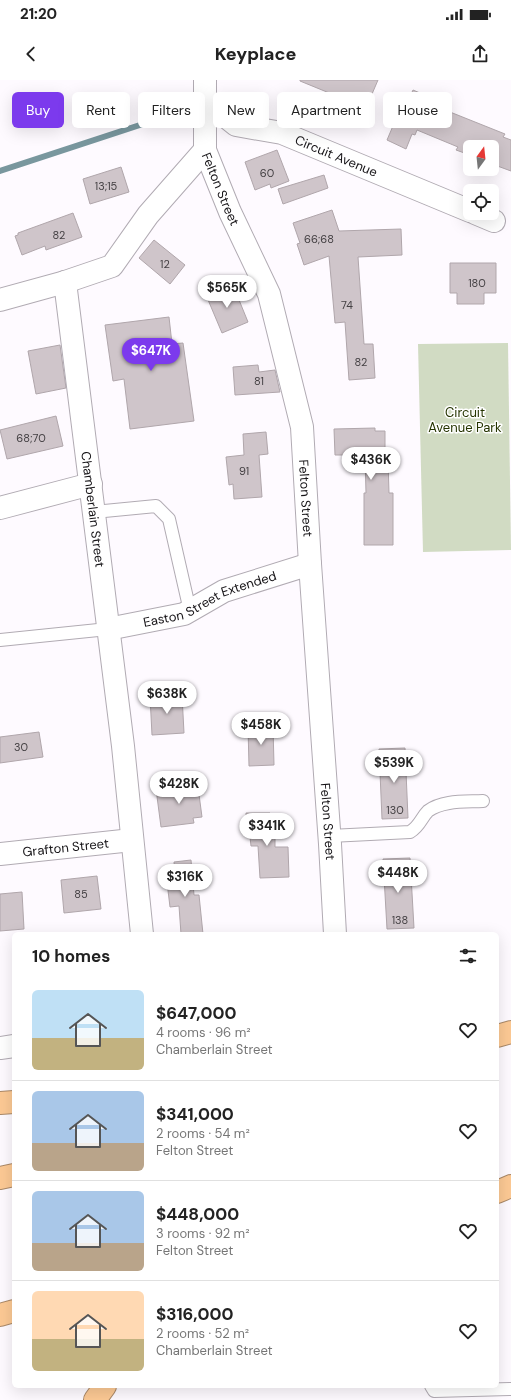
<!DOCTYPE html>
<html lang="en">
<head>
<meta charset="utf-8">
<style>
  body { margin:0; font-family:"DM Sans",sans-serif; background:#f2f2f2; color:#222; height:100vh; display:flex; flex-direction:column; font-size:15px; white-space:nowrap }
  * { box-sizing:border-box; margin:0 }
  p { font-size:13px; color:#767676 }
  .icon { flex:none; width:22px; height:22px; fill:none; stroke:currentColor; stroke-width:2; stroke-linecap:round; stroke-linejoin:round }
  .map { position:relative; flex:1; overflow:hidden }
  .drawer { position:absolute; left:12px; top:852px; width:487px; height:456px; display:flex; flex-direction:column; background:#fff; border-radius:6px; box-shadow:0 4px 16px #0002 }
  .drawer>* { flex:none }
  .banner { position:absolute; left:12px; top:12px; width:487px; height:36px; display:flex; gap:8px }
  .needle { width:26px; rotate:15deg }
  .buttons { position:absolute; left:463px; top:60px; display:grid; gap:8px }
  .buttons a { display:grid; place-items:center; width:36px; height:36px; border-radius:6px; background:#fff; box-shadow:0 4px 16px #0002; font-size:20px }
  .price { position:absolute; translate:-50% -34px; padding:0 9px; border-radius:14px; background:#fff; color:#222; font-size:13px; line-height:26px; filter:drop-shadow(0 1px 2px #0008) }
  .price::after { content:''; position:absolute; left:50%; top:24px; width:12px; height:9px; margin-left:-6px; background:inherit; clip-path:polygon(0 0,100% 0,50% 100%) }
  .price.selected { background:#7c3aed; color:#fff }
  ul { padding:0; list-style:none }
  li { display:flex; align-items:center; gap:12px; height:100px; padding:0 20px }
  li+li { border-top:1px solid #e0e0e0 }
  li span { display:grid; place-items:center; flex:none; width:112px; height:80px; border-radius:6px; color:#555 }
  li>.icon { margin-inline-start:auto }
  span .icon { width:48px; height:48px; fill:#fffc; stroke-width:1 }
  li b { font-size:17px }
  h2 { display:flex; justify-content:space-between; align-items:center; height:48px; padding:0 20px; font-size:17px }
  .tag { padding:0 14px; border-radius:6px; background:#fff; box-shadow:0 4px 16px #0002; font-size:14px; line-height:36px }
  .tag.selected { background:#7c3aed; color:#fff }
  .status { display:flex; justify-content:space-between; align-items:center; height:28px; padding:0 20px; background:#fff; direction:ltr }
  .status svg { height:11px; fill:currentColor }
  header { display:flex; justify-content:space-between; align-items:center; height:52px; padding:0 20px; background:#fff; font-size:18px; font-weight:800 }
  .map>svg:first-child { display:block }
</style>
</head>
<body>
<div class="status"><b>21:20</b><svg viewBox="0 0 49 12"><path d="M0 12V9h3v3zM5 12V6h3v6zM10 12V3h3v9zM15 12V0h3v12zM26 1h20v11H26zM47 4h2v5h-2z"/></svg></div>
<header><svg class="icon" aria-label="back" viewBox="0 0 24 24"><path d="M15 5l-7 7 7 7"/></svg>Keyplace<svg class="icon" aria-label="share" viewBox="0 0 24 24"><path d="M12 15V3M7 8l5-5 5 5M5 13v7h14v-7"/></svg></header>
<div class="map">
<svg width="511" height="1320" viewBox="0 0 511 1320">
  <rect width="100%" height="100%" fill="#fefaff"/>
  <polygon fill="#d1dbc3" points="508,263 511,470 423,472 418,264"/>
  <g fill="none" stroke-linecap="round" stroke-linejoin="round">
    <polyline stroke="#79979e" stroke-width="6" points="0,91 146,43"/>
  </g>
  <g fill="#cfc5ca" stroke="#b0a6ab">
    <polygon points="300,0 378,0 366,28 300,1"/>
    <polygon points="413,10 427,16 425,22 505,54 503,57 511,60 511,91 492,84 492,67 470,67 470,75 456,70 458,67 417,50 415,55 412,54 406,69 387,60 404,20 408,21"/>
    <polygon points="277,70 289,101 271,108 270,104 255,110 245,82"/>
    <polygon points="121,87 129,112 90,124 83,99"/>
    <polygon points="324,95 328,108 283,124 278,109"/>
    <polygon points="332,130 339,151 401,149 402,175 358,177 364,264 373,264 375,298 349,300 345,242 335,243 329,176 304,185 297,164 300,163 293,143"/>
    <polygon points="73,133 82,157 46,170 45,166 22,175 15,156 18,155 18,153"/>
    <polygon points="154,160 185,185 170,204 139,178"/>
    <polygon points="450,183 496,183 496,213 484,213 484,224 457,224 457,213 450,213"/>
    <polygon points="231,204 236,216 237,215 248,242 222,253 206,215"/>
    <polygon points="169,237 172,264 183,263 194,341 130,349 124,299 113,301 105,245"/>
    <polygon points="60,265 66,308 36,314 28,271"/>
    <polygon points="258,285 259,292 275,290 280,312 235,315 233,287"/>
    <polygon points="56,336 63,366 7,379 0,350"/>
    <polygon points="375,348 375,351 385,351 385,380 388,380 389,413 393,413 393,465 364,465 364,413 366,413 365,375 335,375 334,349"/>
    <polygon points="266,352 268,374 259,375 262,417 234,419 233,404 229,405 226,377 244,375 243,354"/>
    <polygon points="182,615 184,653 152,655 150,616"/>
    <polygon points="248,647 273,647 274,685 249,686"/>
    <polygon points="39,652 43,677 0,683 0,657"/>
    <polygon points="405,668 408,738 382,739 379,669"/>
    <polygon points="189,704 189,708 198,707 202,737 193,738 194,743 161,747 156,709"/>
    <polygon points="246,733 270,733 271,756 275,756 275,767 288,767 289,797 260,798 258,766 251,766 250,757 247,757"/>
    <polygon points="410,778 414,848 387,849 383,779"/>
    <polygon points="191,780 194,815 199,815 203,854 181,854 179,826 170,827 166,794 175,793 174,782"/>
    <polygon points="97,796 101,829 64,833 61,800"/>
    <polygon points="22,812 24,849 0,851 0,814"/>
  </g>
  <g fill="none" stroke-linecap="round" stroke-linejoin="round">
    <g stroke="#b1abb3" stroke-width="14">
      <g id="lane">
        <polyline points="94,432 156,426 169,439 190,531"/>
        <polyline points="0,560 108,549"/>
        <path d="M330,756L410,752C420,746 421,738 428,731C443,720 465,722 483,721"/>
        <polyline points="431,1306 434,1311 511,1309"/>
      </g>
    </g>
    <g stroke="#b1abb3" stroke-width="24">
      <g id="street">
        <path id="s1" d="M205,0V70L230,132L269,214L302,347L310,484L330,764L335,854"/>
        <path id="s2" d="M206,21L236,45L282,53L470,131"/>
        <polyline points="475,133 494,141"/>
        <path id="s3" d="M65,202L123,666L142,854"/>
        <polyline points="0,220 65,202 112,186 148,135 205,70"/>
        <polyline points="0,428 91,404"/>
        <path id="s4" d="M108,549L184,534L224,511L310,484"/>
        <path id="s5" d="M0,774L132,760"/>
        <polyline points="0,968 14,966"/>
      </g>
    </g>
    <g stroke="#ab8968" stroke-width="24">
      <g id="highway">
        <polyline points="497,956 511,952"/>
        <polyline points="0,1023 14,1022"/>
        <polyline points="0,1098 14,1095"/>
        <polyline points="497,1112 511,1106"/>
        <polyline points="0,1235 14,1231"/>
        <polyline points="95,1320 105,1306"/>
      </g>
    </g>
    <use href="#lane" stroke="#fff" stroke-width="12"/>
    <use href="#street" stroke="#fff" stroke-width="22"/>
    <use href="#highway" stroke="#fcc994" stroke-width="22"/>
  </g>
  <g text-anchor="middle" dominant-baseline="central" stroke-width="3" stroke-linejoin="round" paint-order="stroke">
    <g font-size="11" fill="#444043">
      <text x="267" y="93">60</text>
      <text x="106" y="106">13;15</text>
      <text x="59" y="155">82</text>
      <text x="319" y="159">66;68</text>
      <text x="165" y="184">12</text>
      <text x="477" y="203">180</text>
      <text x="347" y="225">74</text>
      <text x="361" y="282">82</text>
      <text x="259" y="301">81</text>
      <text x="31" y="358">68;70</text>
      <text x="244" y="391">91</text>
      <text x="21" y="667">30</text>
      <text x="395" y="730">130</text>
      <text x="81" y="814">85</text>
      <text x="400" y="840">138</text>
    </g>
    <g font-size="13" fill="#151316" stroke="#fff">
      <text stroke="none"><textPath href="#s2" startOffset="144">Circuit Avenue</textPath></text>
      <text stroke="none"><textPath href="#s1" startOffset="112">Felton Street</textPath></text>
      <text stroke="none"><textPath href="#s1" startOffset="436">Felton Street</textPath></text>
      <text stroke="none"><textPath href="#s3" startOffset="229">Chamberlain Street</textPath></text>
      <text stroke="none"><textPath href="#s4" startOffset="107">Easton Street Extended</textPath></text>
      <text stroke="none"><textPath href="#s1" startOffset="760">Felton Street</textPath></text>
      <text stroke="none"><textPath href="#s5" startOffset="66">Grafton Street</textPath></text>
    </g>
    <g font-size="13" fill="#253400" stroke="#fff">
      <text x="465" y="332">Circuit<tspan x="465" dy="15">Avenue Park</tspan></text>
    </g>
  </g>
</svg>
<div class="buttons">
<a><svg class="needle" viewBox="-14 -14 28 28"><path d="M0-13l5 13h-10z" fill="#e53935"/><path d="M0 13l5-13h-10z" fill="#767676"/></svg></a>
<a><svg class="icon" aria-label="locate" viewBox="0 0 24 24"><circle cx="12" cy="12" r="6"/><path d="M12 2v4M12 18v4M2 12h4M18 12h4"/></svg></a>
</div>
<b class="price" style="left:227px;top:229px">$565K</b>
<b class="price selected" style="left:151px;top:292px">$647K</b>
<b class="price" style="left:371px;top:401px">$436K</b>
<b class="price" style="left:167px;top:635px">$638K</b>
<b class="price" style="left:261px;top:666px">$458K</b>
<b class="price" style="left:394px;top:704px">$539K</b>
<b class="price" style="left:179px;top:725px">$428K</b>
<b class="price" style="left:267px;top:767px">$341K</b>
<b class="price" style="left:398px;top:814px">$448K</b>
<b class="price" style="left:185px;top:818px">$316K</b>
<div class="banner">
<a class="tag selected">Buy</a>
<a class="tag">Rent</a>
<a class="tag">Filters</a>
<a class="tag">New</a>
<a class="tag">Apartment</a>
<a class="tag">House</a>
</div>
<section class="drawer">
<h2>10 homes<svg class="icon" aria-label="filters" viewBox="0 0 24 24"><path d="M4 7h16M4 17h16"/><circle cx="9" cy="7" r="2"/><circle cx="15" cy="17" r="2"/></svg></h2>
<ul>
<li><span style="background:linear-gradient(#bfe0f5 60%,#c2b280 0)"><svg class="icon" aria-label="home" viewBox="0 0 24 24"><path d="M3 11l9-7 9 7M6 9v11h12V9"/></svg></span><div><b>$647,000</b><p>4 rooms · 96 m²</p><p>Chamberlain Street</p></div><svg class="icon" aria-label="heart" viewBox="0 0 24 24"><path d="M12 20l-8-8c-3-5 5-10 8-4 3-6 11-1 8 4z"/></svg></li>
<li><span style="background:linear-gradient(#a9c7e8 65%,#b9a48a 0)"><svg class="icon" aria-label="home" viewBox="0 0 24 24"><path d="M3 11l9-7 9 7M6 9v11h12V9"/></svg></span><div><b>$341,000</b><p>2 rooms · 54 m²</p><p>Felton Street</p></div><svg class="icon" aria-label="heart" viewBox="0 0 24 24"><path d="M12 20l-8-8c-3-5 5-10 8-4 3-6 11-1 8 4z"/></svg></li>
<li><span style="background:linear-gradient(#a9c7e8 65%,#b9a48a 0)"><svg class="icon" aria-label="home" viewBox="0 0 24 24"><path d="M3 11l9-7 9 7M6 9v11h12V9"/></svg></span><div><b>$448,000</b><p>3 rooms · 92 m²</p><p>Felton Street</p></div><svg class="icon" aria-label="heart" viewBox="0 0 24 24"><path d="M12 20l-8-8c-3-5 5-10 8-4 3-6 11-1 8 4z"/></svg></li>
<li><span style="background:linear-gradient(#ffd9b3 60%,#c2b280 0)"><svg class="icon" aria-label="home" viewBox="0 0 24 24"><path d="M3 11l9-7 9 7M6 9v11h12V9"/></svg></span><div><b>$316,000</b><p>2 rooms · 52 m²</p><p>Chamberlain Street</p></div><svg class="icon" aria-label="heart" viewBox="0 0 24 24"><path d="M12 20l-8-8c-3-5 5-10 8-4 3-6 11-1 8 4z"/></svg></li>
</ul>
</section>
</div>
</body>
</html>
